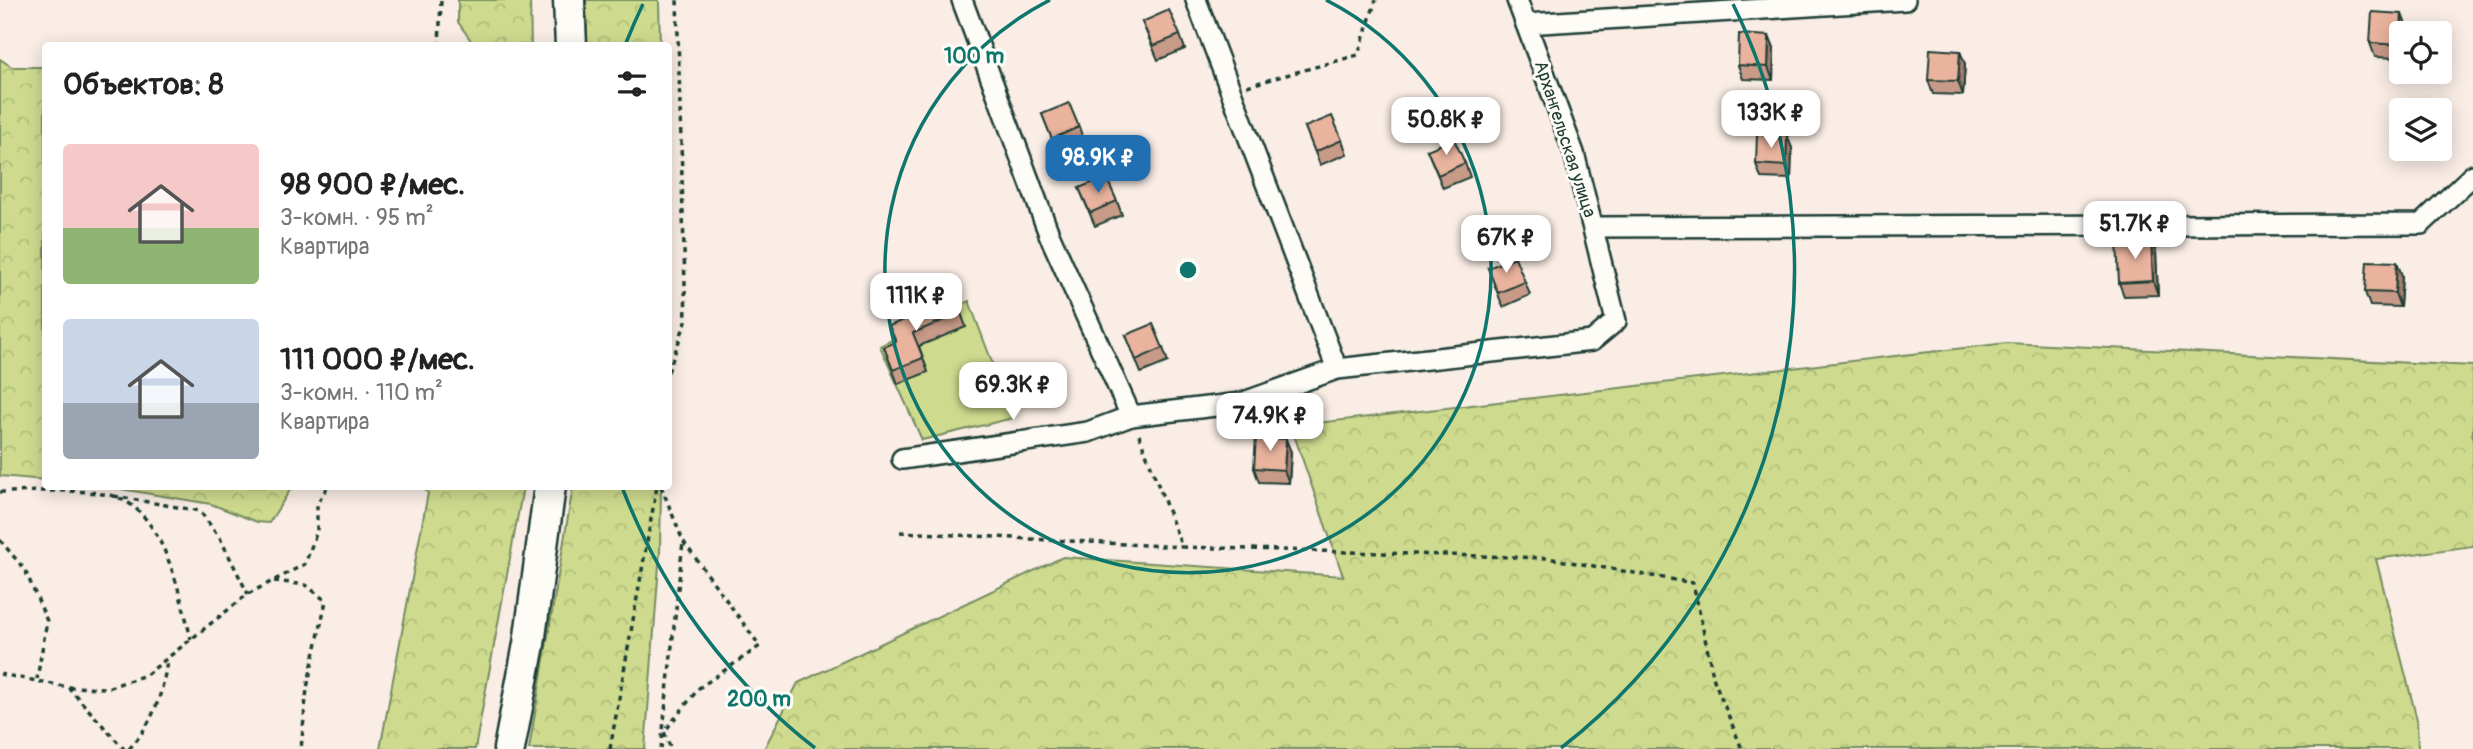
<!DOCTYPE html>
<html lang="ru">
<head>
<meta charset="utf-8">
<style>
  body { margin:0; font-family:Pangolin,sans-serif; background:#f6f6f6; color:#222; height:100vh; display:flex; flex-direction:column; font-size:26px; white-space:nowrap }
  * { box-sizing:border-box; margin:0 }
  p { font-size:23px; color:#767676 }
  .icon { flex:none; width:38px; height:38px; fill:none; stroke:currentColor; stroke-width:2; stroke-linecap:round; stroke-linejoin:round }
  .map { position:relative; flex:1; overflow:hidden }
  .drawer { position:absolute; left:42px; top:42px; width:630px; height:448px; display:flex; flex-direction:column; background:#fff; border-radius:7px; box-shadow:0 4px 18px #0003 }
  .drawer>* { flex:none }
  .buttons { position:absolute; left:2389px; top:21px; display:grid; gap:14px }
  .buttons a { display:grid; place-items:center; width:63px; height:63px; border-radius:7px; background:#fff; box-shadow:0 4px 18px #0003; font-size:35px }
  .price { position:absolute; translate:-50% -60px; padding:0 16px; border-radius:14px; background:#fff; color:#222; font-size:23px; line-height:46px; filter:drop-shadow(0 2px 4px #0008) }
  .price::after { content:''; position:absolute; left:50%; top:42px; width:21px; height:16px; margin-left:-10px; background:inherit; clip-path:polygon(0 0,100% 0,50% 100%) }
  .price.current { background:#1f6fb2; color:#fff }
  ul { padding:0; list-style:none }
  li { display:flex; align-items:center; gap:21px; height:175px; padding:0 21px }
  li span { display:grid; place-items:center; flex:none; width:196px; height:140px; border-radius:7px; color:#555 }
  li>.icon { margin-inline-start:auto }
  span .icon { width:84px; height:84px; fill:#fffc; stroke-width:1 }
  li b { font-size:30px }
  h2 { display:flex; justify-content:space-between; align-items:center; height:84px; padding:0 21px; font-size:30px }
  .map>svg:first-child { display:block }
</style>
</head>
<body>
<div class="map">
<svg width="2473" height="749" viewBox="0 0 2473 749">
  <defs>
    <pattern id="forest-crowns" width="20" height="18" patternUnits="userSpaceOnUse" patternTransform="scale(1.75)"><rect width="20" height="18" fill="#cedb8e"/><path d="M2 6a3 3 0 1 1 6 0M12 15a3 3 0 1 1 6 0" fill="none" stroke="#b0bd7b"/></pattern>
  </defs>
  <rect width="100%" height="100%" fill="#f9ede5"/>
  <filter id="ink" filterUnits="userSpaceOnUse"><feTurbulence type="fractalNoise" baseFrequency=".0143" numOctaves="2"/><feDisplacementMap in="SourceGraphic" scale="14" xChannelSelector="R" yChannelSelector="G"/><feConvolveMatrix kernelMatrix="1 2 1 2 8 2 1 2 1" color-interpolation-filters="sRGB"/></filter>
  <g filter="url(#ink)">
    <g fill="url(#forest-crowns)" stroke="#768c61" stroke-width="2">
      <polygon points="458,0 530,0 531,45 474,45 458,22"/>
      <polygon points="586,0 659,0 660,45 587,45"/>
      <polygon points="0,59 12,67 45,67 45,480 0,476"/>
      <polygon points="2007,343 2473,366 2473,546 2376,559 2417,720 2418,749 764,749 798,683 1063,557 1343,576 1291,426"/>
      <polygon points="109,487 292,487 269,523 257,522 211,504"/>
      <polygon points="422,487 523,487 475,749 380,749 428,493"/>
      <polygon points="573,487 661,487 660,552 645,749 529,749"/>
    </g>
    <polygon fill="#cedb8e" stroke="#768c61" stroke-width="2" points="969,301 1013,418 922,440 880,346"/>
    <g fill="none" stroke-linecap="round" stroke-linejoin="round">
      <g stroke="#1f3d34" stroke-width="24">
        <g id="minor">
          <polyline points="962,0 1049,234 1131,416"/>
          <polyline points="1196,0 1337,369"/>
          <polyline points="1526,24 1905,0"/>
          <polyline points="1594,227 2421,224 2473,175"/>
          <polyline points="902,459 1088,432 1131,416 1241,403 1337,369 1592,341 1616,321 1574,153 1517,0"/>
        </g>
      </g>
      <g stroke="#1f3d34" stroke-width="35">
        <g id="primary">
          <polyline points="569,0 571,46"/>
          <polyline points="509,749 529,644 550,486"/>
        </g>
      </g>
      <g stroke="#1f3d34" stroke-width="3.5" stroke-dasharray="5 5" stroke-linecap="butt">
        <polyline points="439,46 441,0"/>
        <polyline points="1247,86 1358,55 1376,0"/>
        <polyline points="668,372 686,321 677,0"/>
        <polyline points="1139,435 1182,547 1547,558 1693,583 1714,680 1742,749"/>
        <polyline points="661,486 683,541 760,646 699,688 664,732 671,749"/>
        <path d="M0,492C35,492 74,488 109,495C162,505 180,594 191,639"/>
        <polyline points="114,496 200,511 221,540 248,594"/>
        <polyline points="900,532 1182,547"/>
        <polyline points="0,540 25,570 47,621 37,679"/>
        <polyline points="274,581 306,585 326,601 307,688 301,749"/>
        <polyline points="0,674 68,687 107,688 146,675 248,594 305,564 317,531 317,504 328,486"/>
        <polyline points="68,687 124,749"/>
        <path d="M129,749C153,723 163,694 167,660"/>
        <polyline points="610,749 657,486"/>
        <polyline points="661,749 683,542"/>
      </g>
      <use href="#minor" stroke="#fdfcf7" stroke-width="19"/>
      <use href="#primary" stroke="#fdfcf7" stroke-width="30"/>
    </g>
    <g fill="#c89a88" stroke="#1f3d34" stroke-width="2">
      <polygon points="1142,22 1180,35 1185,49 1158,60"/>
      <polygon points="2407,27 2401,33 2401,58 2375,57 2370,43"/>
      <polygon points="1769,36 1774,49 1773,80 1743,79 1738,65"/>
      <polygon points="1965,64 1963,95 1933,94 1928,80"/>
      <polygon points="1042,114 1079,127 1084,141 1057,152"/>
      <polygon points="1305,127 1342,140 1347,154 1320,165"/>
      <polygon points="1792,148 1791,179 1761,178 1756,164"/>
      <polygon points="1427,150 1465,163 1470,177 1443,188"/>
      <polygon points="1079,188 1117,201 1122,215 1095,226"/>
      <polygon points="2151,239 2156,252 2158,295 2124,296 2119,283"/>
      <polygon points="2397,262 2402,276 2400,307 2370,306 2365,292"/>
      <polygon points="1488,268 1525,282 1530,295 1503,307"/>
      <polygon points="961,313 966,327 919,346 928,372 898,384 884,347 895,342 889,326"/>
      <polygon points="1126,335 1163,348 1168,362 1141,373"/>
      <polygon points="1291,452 1289,483 1259,482 1254,468"/>
    </g>
    <g fill="#a37d6f" stroke="#1f3d34" stroke-width="2">
      <polygon points="2402,14 2407,27 2406,33 2401,33 2401,47 2400,45"/>
      <polygon points="1769,36 1774,49 1773,80 1768,67"/>
      <polygon points="1960,51 1965,64 1963,95 1958,81"/>
      <polygon points="1787,135 1792,148 1791,179 1786,166"/>
      <polygon points="2151,239 2156,252 2158,295 2153,281"/>
      <polygon points="2397,262 2402,276 2400,307 2395,293"/>
      <polygon points="1286,439 1291,452 1289,483 1284,470"/>
    </g>
    <g fill="#e9b39e" stroke="#1f3d34" stroke-width="2">
      <polygon points="1169,10 1180,35 1153,46 1142,22"/>
      <polygon points="2372,12 2402,14 2400,45 2370,43"/>
      <polygon points="1739,34 1769,36 1768,67 1738,65"/>
      <polygon points="1930,49 1960,51 1958,81 1928,80"/>
      <polygon points="1069,103 1079,127 1052,139 1042,114"/>
      <polygon points="1332,116 1342,140 1315,152 1305,127"/>
      <polygon points="1757,133 1787,135 1786,166 1756,164"/>
      <polygon points="1454,139 1465,163 1438,175 1427,150"/>
      <polygon points="1106,177 1117,201 1090,213 1079,188"/>
      <polygon points="2151,239 2153,281 2119,283 2117,240"/>
      <polygon points="1515,257 1525,282 1498,293 1488,268"/>
      <polygon points="2367,261 2397,262 2395,293 2365,292"/>
      <polygon points="955,298 961,313 913,333 923,358 893,370 884,347 896,342 889,326"/>
      <polygon points="1153,324 1163,348 1136,360 1126,335"/>
      <polygon points="1256,437 1286,439 1284,470 1254,468"/>
    </g>
  </g>
  <g fill="none" stroke="#0f766e" stroke-width="3.5">
    <path d="M1326 0A303 303 0 1 1 1050 0"/>
    <path d="M815 748A606 606 0 0 1 622 487M626 43A606 606 0 0 1 643 4M1733 4A606 606 0 0 1 1561 748"/>
  </g>
  <g text-anchor="middle" dominant-baseline="central" stroke-width="6" stroke-linejoin="round" paint-order="stroke">
    <g font-size="18" fill="#1f3d34" stroke="#fdfcf7">
      <text transform="translate(1565 139) rotate(72)">Архангельская улица</text>
    </g>
  </g>
  <circle cx="1188" cy="270" r="10" fill="#0f766e" stroke="#fdfcf7" stroke-width="3.5"/>
  <g font-size="21" text-anchor="middle" font-weight="bold" fill="#0f766e" stroke="#fdfcf7" stroke-width="6" stroke-linejoin="round" paint-order="stroke">
    <text x="974" y="63">100 m</text>
    <text x="759" y="706">200 m</text>
  </g>
</svg>
<div class="buttons">
<a><svg class="icon" aria-label="locate" viewBox="0 0 24 24"><circle cx="12" cy="12" r="6"/><path d="M12 2v4M12 18v4M2 12h4M18 12h4"/></svg></a>
<a><svg class="icon" aria-label="layers" viewBox="0 0 24 24"><path d="M12 4l9 5-9 5-9-5zM3 14l9 5 9-5"/></svg></a>
</div>
<b class="price" style="left:1771px;top:150px">133K ₽</b>
<b class="price" style="left:1446px;top:157px">50.8K ₽</b>
<b class="price current" style="left:1098px;top:195px">98.9K ₽</b>
<b class="price" style="left:2135px;top:261px">51.7K ₽</b>
<b class="price" style="left:1506px;top:275px">67K ₽</b>
<b class="price" style="left:916px;top:333px">111K ₽</b>
<b class="price" style="left:1013px;top:422px">69.3K ₽</b>
<b class="price" style="left:1270px;top:453px">74.9K ₽</b>
<section class="drawer">
<h2>Объектов: 8<svg class="icon" aria-label="filters" viewBox="0 0 24 24"><path d="M4 7h16M4 17h16"/><circle cx="9" cy="7" r="2"/><circle cx="15" cy="17" r="2"/></svg></h2>
<ul>
<li><span style="background:linear-gradient(#f6c9c9 60%,#8fb573 0)"><svg class="icon" aria-label="home" viewBox="0 0 24 24"><path d="M3 11l9-7 9 7M6 9v11h12V9"/></svg></span><div><b>98 900 ₽/мес.</b><p>3-комн. · 95 m²</p><p>Квартира</p></div></li>
<li><span style="background:linear-gradient(#c9d6e8 60%,#9aa5b1 0)"><svg class="icon" aria-label="home" viewBox="0 0 24 24"><path d="M3 11l9-7 9 7M6 9v11h12V9"/></svg></span><div><b>111 000 ₽/мес.</b><p>3-комн. · 110 m²</p><p>Квартира</p></div></li>
</ul>
</section>
</div>
</body>
</html>
